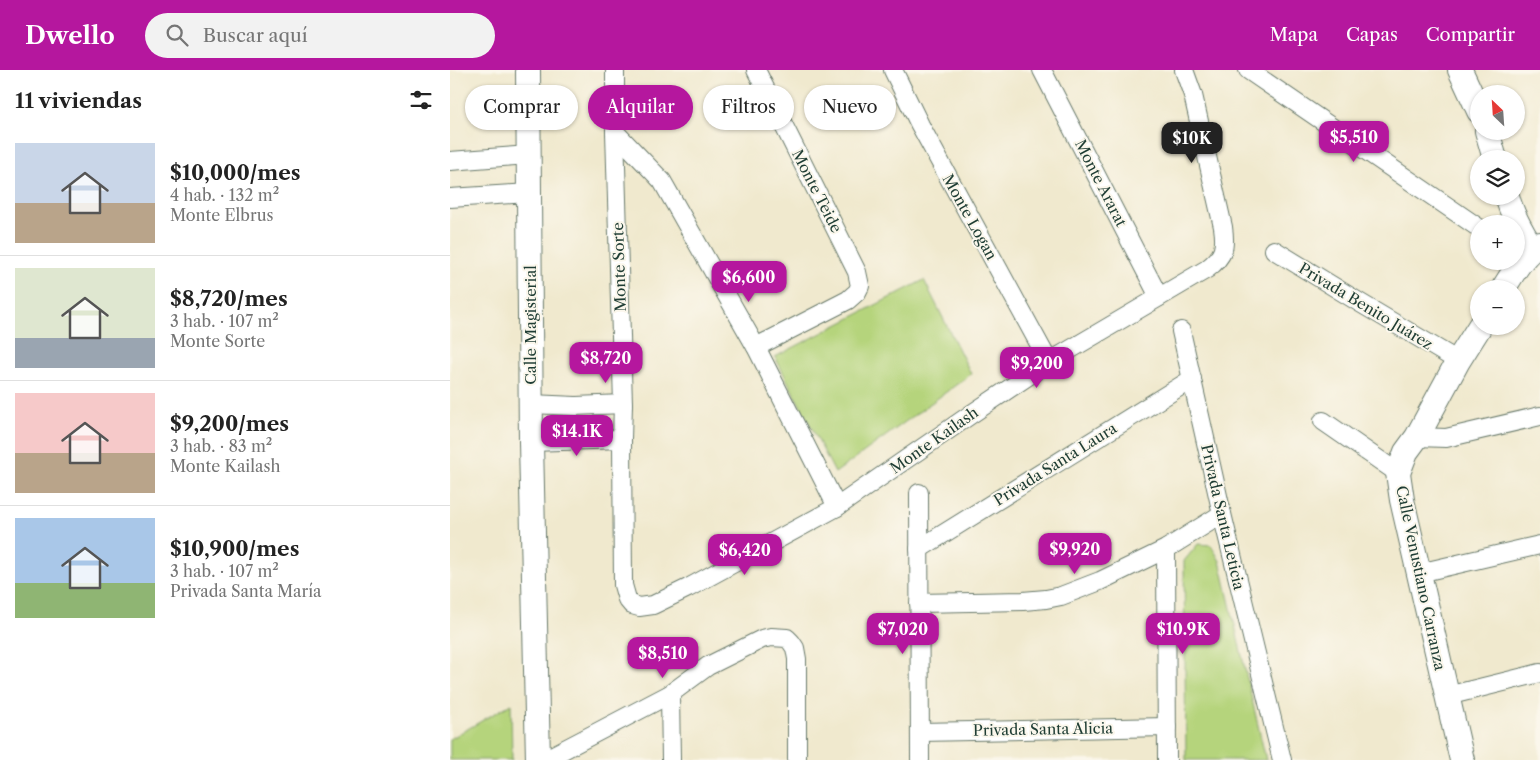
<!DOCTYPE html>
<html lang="es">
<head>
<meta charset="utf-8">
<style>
  body { margin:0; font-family:"Libre Caslon Text",serif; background:#f2f2f2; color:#222; height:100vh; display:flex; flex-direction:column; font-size:19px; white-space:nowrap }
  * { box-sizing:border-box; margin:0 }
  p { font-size:16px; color:#767676 }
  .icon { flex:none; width:28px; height:28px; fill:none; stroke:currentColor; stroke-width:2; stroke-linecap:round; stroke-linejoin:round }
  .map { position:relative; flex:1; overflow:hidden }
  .side { display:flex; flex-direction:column; background:#fff; width:450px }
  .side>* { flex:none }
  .hud { position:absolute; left:15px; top:15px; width:475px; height:45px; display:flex; gap:10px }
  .needle { width:32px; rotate:335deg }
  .controls { position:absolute; left:1020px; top:15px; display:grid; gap:10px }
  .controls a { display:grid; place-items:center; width:55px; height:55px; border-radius:50%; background:#fff; box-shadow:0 1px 4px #0004; font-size:25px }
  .price { position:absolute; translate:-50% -42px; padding:0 11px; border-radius:10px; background:#b5179e; color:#fff; font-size:16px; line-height:32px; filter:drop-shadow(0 1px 2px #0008) }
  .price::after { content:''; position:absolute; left:50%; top:30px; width:15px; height:11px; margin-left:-8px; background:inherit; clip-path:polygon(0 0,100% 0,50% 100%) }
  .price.on { background:#222; color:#fff }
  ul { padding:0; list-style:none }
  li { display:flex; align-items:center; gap:15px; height:125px; padding:0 15px }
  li+li { border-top:1px solid #e0e0e0 }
  li span { display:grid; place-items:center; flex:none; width:140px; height:100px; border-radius:0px; color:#555 }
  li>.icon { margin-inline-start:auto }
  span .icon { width:60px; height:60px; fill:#fffc; stroke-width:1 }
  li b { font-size:21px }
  h2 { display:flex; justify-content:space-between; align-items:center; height:60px; padding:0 15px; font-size:21px }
  .pill { padding:0 18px; border-radius:22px; background:#fff; box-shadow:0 1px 4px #0004; font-size:18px; line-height:45px }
  .pill.on { background:#b5179e; color:#fff }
  header { display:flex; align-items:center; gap:30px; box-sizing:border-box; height:70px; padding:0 25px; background:#b5179e; color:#fff }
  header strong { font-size:24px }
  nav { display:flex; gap:28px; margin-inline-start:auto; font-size:18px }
  .search { width:350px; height:45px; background:#f2f2f2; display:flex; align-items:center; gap:12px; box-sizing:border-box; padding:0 18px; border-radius:28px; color:#767676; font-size:19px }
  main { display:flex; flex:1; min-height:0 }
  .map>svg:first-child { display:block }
</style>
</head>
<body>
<header>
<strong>Dwello</strong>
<div class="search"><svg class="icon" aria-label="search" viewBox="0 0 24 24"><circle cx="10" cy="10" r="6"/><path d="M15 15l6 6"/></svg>Buscar aquí</div>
<nav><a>Mapa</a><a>Capas</a><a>Compartir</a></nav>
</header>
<main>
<section class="side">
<h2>11 viviendas<svg class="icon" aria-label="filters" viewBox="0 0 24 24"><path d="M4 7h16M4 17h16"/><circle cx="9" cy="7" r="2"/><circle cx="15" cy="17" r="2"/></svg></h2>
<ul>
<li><span style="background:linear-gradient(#c9d6e8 60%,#b9a48a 0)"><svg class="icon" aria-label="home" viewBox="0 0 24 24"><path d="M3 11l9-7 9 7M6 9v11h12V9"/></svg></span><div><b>$10,000/mes</b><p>4 hab. · 132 m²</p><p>Monte Elbrus</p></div></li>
<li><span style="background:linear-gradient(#dfe7d0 70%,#9aa5b1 0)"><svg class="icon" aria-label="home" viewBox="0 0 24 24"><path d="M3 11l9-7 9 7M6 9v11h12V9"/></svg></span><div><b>$8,720/mes</b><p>3 hab. · 107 m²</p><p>Monte Sorte</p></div></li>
<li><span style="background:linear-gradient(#f6c9c9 60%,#b9a48a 0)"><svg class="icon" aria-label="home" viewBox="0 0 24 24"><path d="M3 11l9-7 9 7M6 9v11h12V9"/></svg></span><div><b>$9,200/mes</b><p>3 hab. · 83 m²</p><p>Monte Kailash</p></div></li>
<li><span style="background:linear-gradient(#a9c7e8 65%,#8fb573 0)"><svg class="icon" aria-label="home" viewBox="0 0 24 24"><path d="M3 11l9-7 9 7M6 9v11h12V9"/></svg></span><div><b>$10,900/mes</b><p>3 hab. · 107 m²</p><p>Privada Santa María</p></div></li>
</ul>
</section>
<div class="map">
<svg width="1090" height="690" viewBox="0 0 1090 690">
  <rect width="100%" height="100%" fill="#fbf7ec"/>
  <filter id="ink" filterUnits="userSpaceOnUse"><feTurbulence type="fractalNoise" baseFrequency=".02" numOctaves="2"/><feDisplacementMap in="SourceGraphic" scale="10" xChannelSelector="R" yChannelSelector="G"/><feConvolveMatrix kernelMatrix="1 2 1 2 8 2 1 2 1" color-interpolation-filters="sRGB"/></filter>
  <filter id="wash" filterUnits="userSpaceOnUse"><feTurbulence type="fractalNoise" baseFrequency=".0096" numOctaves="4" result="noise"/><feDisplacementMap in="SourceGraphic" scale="20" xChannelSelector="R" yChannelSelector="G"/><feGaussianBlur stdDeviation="1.12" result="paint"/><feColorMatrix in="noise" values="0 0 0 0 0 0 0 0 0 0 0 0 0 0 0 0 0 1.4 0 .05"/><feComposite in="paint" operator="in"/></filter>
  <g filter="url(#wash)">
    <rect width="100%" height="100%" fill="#f0e9ce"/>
    <g fill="#b5d47b" stroke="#6a8858">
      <polygon points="474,210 521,304 385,403 325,287"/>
      <polygon points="748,474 761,475 770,491 816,690 736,690 734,491"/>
      <polygon points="61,634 62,690 0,690 0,669"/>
    </g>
  </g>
  <g filter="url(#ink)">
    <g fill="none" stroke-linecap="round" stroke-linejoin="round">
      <g stroke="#68796a" stroke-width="20">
        <g id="street">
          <path d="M165,0V62L173,334L172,369L173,515L177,529L182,535L189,537L203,535L238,518L387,437L520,345L599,292L757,199C774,186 776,178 773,157L743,25L734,0"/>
          <polyline points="443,0 470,55 599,292"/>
          <polyline points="592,0 709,227"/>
          <polyline points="798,0 1029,158"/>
          <polyline points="165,62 212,111 306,277 387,437"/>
          <polyline points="0,91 79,85"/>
          <polyline points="0,128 79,123"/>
          <polyline points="824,180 912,234 1008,291"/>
          <polyline points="731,261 772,444 832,690"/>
          <polyline points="306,277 398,230 407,222 410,216 407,202 306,0"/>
          <polyline points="81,334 126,336 173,334"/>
          <polyline points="873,351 948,403"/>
          <polyline points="967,367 996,368 1090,346"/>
          <polyline points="81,372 172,369"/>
          <polyline points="469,423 470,690"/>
          <polyline points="469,479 742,309"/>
          <polyline points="716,479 717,690"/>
          <polyline points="969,503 1090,475"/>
          <polyline points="469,533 573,531 596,529 611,526 650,511 716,479 772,444"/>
          <polyline points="220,624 221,690"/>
          <polyline points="997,626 1090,603"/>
          <polyline points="470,662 717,657"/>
          <polyline points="94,690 220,624 258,596 312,569 321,567 337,568 341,572 345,578 347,589 347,690"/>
        </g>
      </g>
      <g stroke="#68796a" stroke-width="26">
        <g id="secondary">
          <polyline points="78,0 81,372 88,690"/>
          <polyline points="1010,0 1029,41"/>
          <polyline points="1037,61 1045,89"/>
          <path d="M1057,126C1062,145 1071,161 1082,178"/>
          <path d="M1053,219C1064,202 1073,184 1090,174"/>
          <polyline points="1012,690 952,430 948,403 956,382 967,367 1008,291 1030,256"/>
        </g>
      </g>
      <use href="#street" stroke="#fff" stroke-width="18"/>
      <use href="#secondary" stroke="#fff" stroke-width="24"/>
    </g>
  </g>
  <g text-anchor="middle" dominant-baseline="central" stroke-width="4" stroke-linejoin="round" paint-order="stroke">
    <g font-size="15" fill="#1f3d34" stroke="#fbf7ec">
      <text transform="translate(651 113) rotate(63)">Monte Ararat</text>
      <text transform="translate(367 121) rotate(63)">Monte Teide</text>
      <text transform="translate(520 147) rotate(61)">Monte Logan</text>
      <text transform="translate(169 197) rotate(-92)">Monte Sorte</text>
      <text transform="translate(916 236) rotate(31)">Privada Benito Juárez</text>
      <text transform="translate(80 255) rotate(-90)">Calle Magisterial</text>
      <text transform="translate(484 370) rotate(-35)">Monte Kailash</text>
      <text transform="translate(605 394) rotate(-32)">Privada Santa Laura</text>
      <text transform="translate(773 447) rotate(77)">Privada Santa Leticia</text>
      <text transform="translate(971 508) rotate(78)">Calle Venustiano Carranza</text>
      <text transform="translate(593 659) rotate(-1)">Privada Santa Alicia</text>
    </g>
  </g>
</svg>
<div class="controls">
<a><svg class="needle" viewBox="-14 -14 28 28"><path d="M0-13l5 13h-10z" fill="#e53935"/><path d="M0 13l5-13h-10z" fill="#767676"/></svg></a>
<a><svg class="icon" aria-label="layers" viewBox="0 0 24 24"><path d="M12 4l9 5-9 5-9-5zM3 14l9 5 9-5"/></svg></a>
<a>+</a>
<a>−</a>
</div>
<b class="price" style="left:904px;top:93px">$5,510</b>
<b class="price on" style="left:742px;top:94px">$10K</b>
<b class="price" style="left:299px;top:233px">$6,600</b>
<b class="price" style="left:156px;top:314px">$8,720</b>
<b class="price" style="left:587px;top:319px">$9,200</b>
<b class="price" style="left:127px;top:387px">$14.1K</b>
<b class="price" style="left:625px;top:505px">$9,920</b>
<b class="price" style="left:295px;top:506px">$6,420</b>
<b class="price" style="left:453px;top:585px">$7,020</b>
<b class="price" style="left:733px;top:585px">$10.9K</b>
<b class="price" style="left:213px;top:609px">$8,510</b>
<div class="hud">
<a class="pill">Comprar</a>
<a class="pill on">Alquilar</a>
<a class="pill">Filtros</a>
<a class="pill">Nuevo</a>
</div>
</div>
</main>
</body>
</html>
